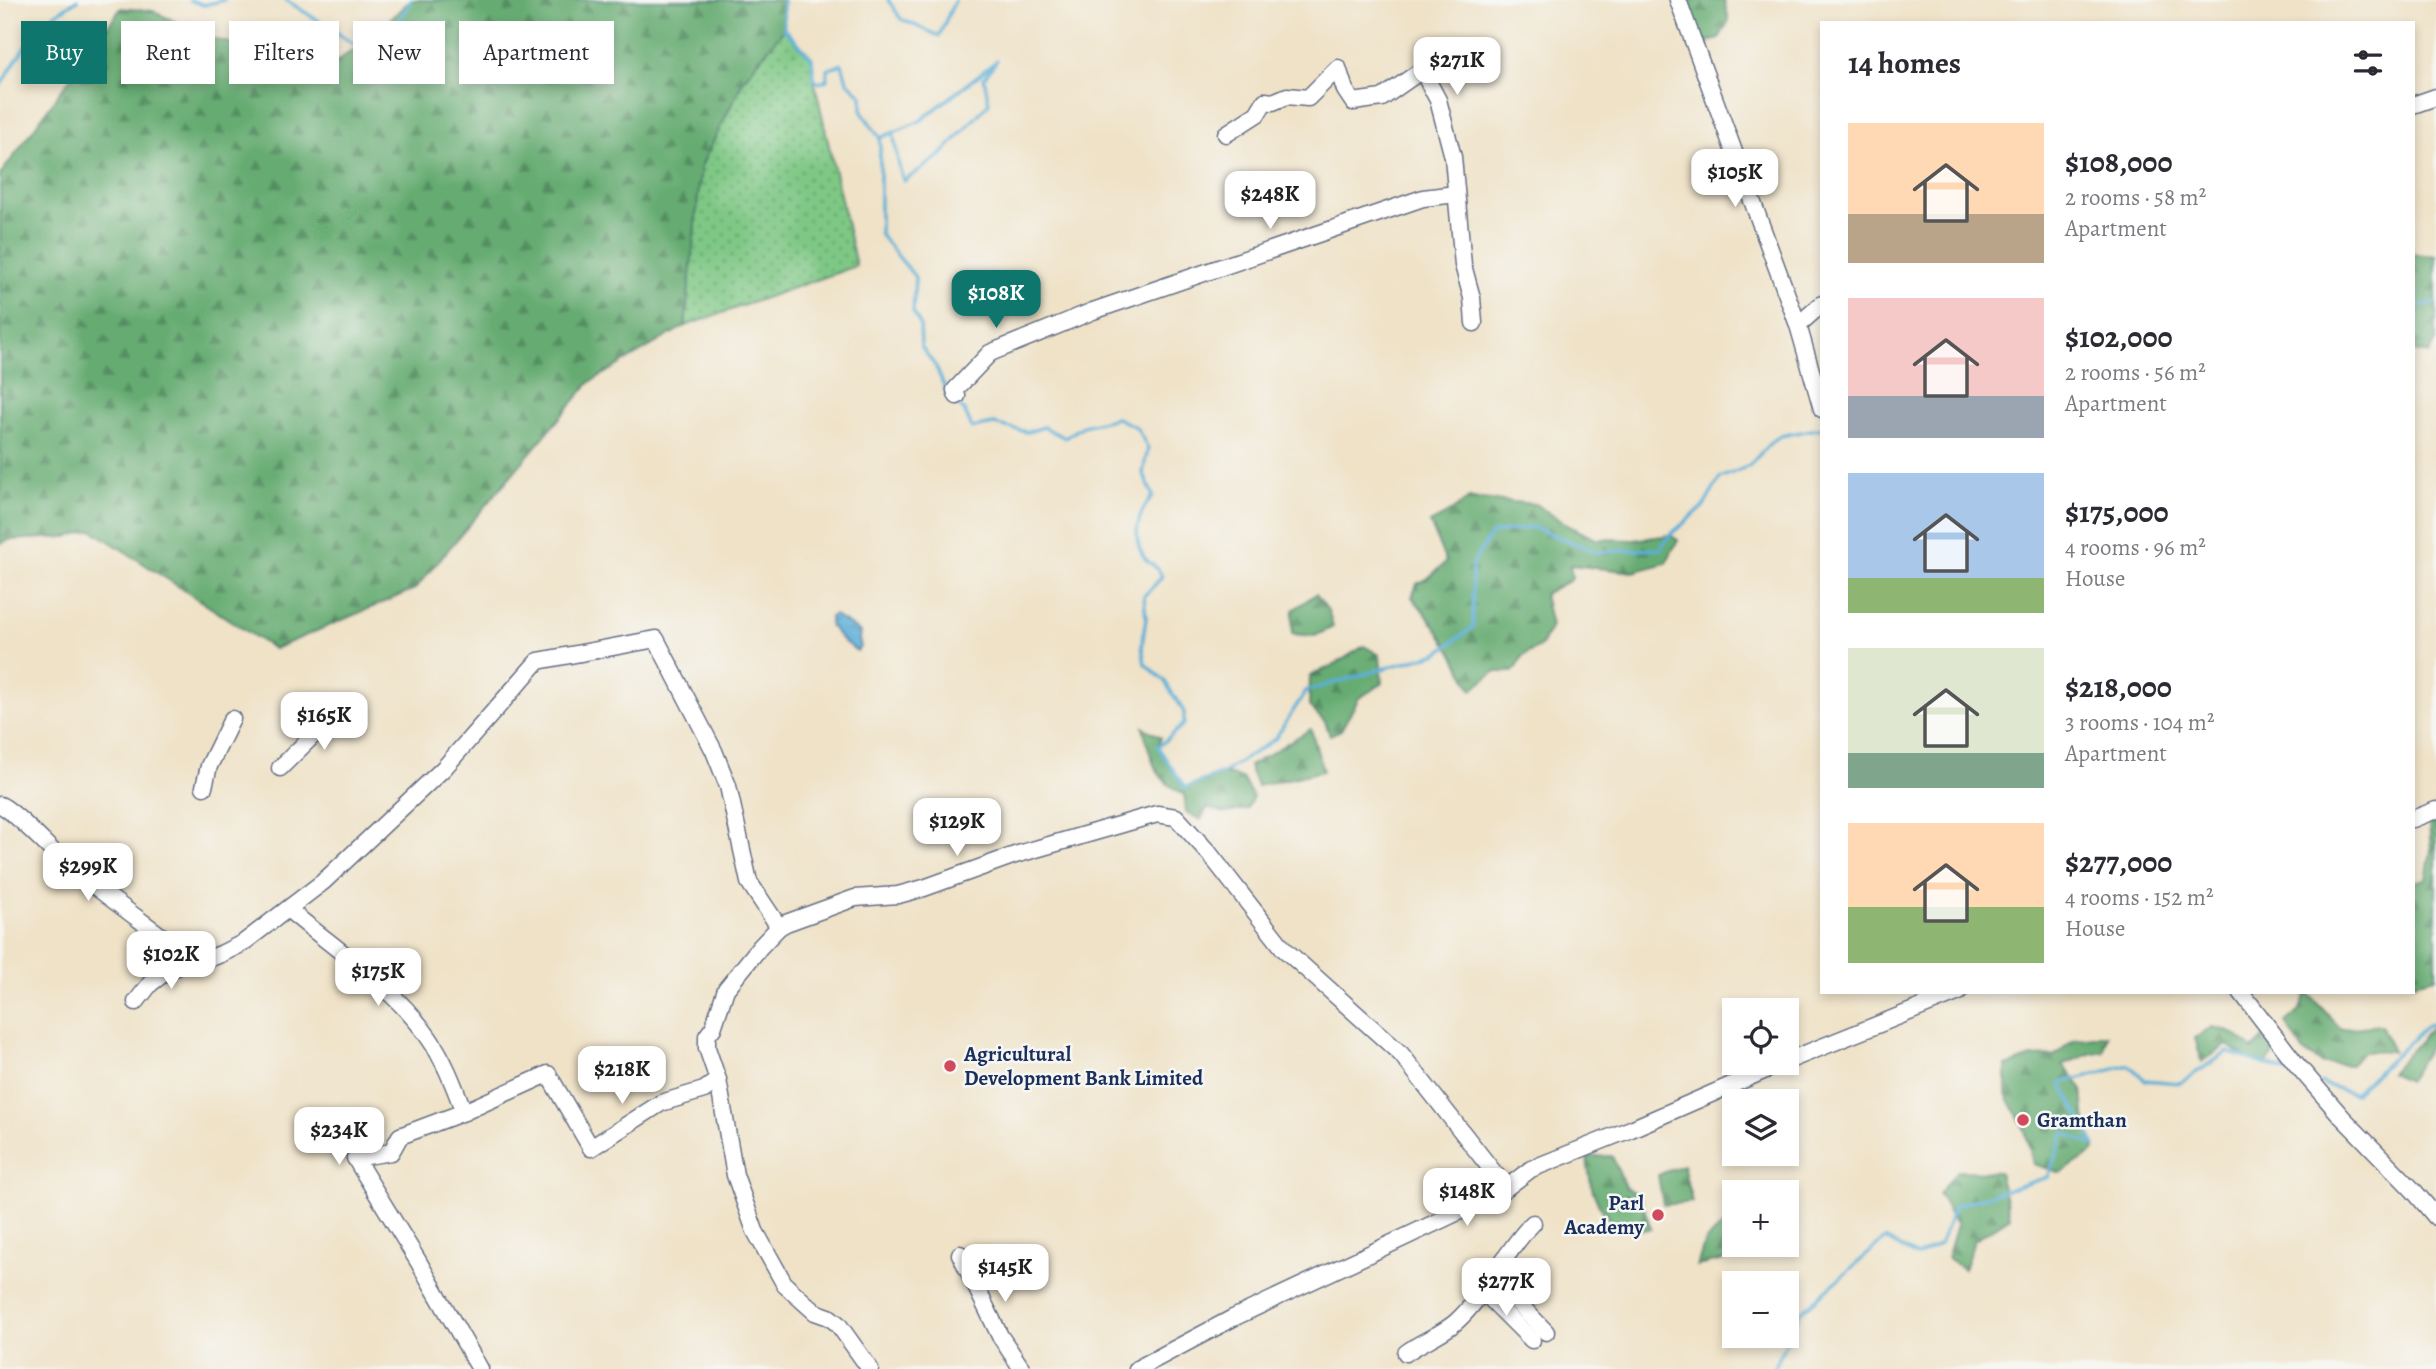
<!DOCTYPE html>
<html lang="en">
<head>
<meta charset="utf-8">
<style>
  body { margin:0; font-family:Alegreya,serif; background:#f7f7f7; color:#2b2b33; height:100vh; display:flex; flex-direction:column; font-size:26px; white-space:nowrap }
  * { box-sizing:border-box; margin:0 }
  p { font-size:23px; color:#7c7c81 }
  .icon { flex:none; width:38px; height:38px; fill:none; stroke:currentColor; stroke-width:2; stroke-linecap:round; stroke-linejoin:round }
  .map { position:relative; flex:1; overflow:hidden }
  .sheet { position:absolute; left:1820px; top:21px; width:595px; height:973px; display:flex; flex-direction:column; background:#fff; border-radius:0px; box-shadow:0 4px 10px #0003 }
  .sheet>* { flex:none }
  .hud { position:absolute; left:21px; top:21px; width:665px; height:63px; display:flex; gap:14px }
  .tools { position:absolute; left:1722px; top:998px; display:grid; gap:14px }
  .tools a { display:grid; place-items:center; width:77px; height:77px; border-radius:0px; background:#fff; box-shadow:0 4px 10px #0003; font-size:35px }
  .price { position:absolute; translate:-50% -60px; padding:0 16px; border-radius:14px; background:#fff; color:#222; font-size:23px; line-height:46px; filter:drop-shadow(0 2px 4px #0008) }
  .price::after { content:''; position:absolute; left:50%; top:42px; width:21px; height:16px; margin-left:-10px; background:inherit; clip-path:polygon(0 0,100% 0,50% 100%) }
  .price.active { background:#0f766e; color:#fff }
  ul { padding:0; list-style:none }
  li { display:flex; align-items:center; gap:21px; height:175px; padding:0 28px }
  li span { display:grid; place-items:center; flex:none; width:196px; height:140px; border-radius:0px; color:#555 }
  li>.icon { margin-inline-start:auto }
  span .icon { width:84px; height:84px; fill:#fffc; stroke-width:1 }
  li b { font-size:30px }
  h2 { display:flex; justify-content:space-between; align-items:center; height:84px; padding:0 28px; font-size:30px }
  .chip { padding:0 24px; border-radius:0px; background:#fff; box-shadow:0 4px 10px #0003; font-size:24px; line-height:63px }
  .chip.active { background:#0f766e; color:#fff }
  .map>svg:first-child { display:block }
</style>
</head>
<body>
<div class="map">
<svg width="2436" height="1369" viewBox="0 0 2436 1369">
  <defs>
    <pattern id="grass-dots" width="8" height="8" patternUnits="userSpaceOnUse" patternTransform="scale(1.75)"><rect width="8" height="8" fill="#7ec784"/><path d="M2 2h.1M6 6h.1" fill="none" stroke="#66a26f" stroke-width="1.8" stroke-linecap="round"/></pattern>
    <pattern id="forest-firs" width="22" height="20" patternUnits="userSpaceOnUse" patternTransform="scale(1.75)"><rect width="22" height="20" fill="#66ac72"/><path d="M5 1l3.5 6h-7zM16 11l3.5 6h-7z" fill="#538c61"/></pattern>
    <pattern id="water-ripples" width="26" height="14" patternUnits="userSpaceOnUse" patternTransform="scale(1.75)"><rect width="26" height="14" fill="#5bafd7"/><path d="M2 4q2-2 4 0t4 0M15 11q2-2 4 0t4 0" fill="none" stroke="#4a8fb2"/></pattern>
  </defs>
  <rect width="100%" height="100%" fill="#f6f6f2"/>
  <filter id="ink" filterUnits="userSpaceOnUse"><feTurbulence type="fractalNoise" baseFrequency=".0143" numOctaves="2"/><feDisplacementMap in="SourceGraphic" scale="14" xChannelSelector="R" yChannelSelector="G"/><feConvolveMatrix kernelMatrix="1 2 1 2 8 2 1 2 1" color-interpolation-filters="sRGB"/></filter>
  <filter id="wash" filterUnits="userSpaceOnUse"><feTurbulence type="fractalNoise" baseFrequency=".00686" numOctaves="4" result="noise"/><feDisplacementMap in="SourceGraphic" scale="28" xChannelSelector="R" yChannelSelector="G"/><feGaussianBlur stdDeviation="1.57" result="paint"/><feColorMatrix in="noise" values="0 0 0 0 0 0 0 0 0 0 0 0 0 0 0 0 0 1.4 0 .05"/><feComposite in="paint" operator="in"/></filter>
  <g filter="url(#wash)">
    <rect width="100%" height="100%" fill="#efe2c7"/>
    <polygon fill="url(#grass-dots)" stroke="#4c7b71" stroke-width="2" points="784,29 812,58 814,79 856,266 685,326 701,166 744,79"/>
    <g fill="url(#forest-firs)" stroke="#406e68" stroke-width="2">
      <polygon points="411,0 783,0 784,29 744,79 701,166 685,326 590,382 415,589 274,649 92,530 67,537 8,540 0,544 0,175 121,8 153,11 210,38 328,67 365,42"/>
      <polygon points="1683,0 1724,0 1729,20 1719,39 1700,44"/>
      <polygon points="2413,254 2436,256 2436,341 2429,354 2413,351"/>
      <path d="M1469,498L1535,504L1571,527L1596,539L1634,540L1670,535L1678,540L1666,563L1633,572L1570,565L1572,579L1544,594L1551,626L1541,646L1523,656L1513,672H1494L1472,690C1456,656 1437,626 1412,597L1417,584L1427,579L1446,562L1430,523L1447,514Z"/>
      <polygon points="1316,594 1329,612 1333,627 1315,636 1292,634 1293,610"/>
      <polygon points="1364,646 1380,655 1382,684 1359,698 1341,730 1330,735 1325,722 1309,706 1310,676 1334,665"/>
      <path d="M1143,727L1161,737L1158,747L1185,788L1223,773L1242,778L1253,797L1247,809L1226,813L1207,808L1201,820L1186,812L1184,794C1153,780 1151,758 1143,727Z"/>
      <polygon points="1311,729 1323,771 1257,786 1249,766"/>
      <polygon points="2436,817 2436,978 2413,983 2413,882 2426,879 2431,850 2429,821"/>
      <polygon points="2307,992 2341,1029 2381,1025 2393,1051 2362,1052 2351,1065 2322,1064 2303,1051 2286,1023 2299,1011"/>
      <polygon points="2436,1022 2436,1041 2432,1042 2408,1081 2390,1073"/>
      <path d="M2212,1027C2230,1030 2240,1036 2253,1050L2265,1036L2277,1050L2266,1065L2249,1059L2227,1045L2202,1062L2195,1038Z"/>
      <polygon points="2107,1035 2104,1051 2089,1054 2063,1065 2082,1088 2084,1114 2095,1151 2061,1173 2033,1164 2025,1130 2006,1094 2006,1066 2032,1057 2054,1056 2073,1040"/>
      <path d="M1612,1156L1625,1187L1640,1196L1651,1229L1618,1231C1596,1205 1590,1192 1587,1157Z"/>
      <polygon points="1683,1165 1692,1202 1663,1205 1658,1175"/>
      <polygon points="1957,1171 1999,1172 2010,1217 1974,1241 1964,1269 1947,1258 1957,1225 1939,1194"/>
      <polygon points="1734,1216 1734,1244 1767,1244 1765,1251 1697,1266 1705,1241"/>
    </g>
    <polygon fill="url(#water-ripples)" stroke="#3b6f9a" stroke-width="2" points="834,615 860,632 859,639 861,647 857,651 844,642 830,626 830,617"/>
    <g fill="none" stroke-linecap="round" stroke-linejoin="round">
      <g stroke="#5bafd7" stroke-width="3.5">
        <polyline points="190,0 204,5 224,0"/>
        <polyline points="286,0 376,58 411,0"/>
        <path d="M783,0L784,29L812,58L814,79L819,83L827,80V70L842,64L847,81L862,96V112L880,138V234L915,277L913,312L920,325L921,346L936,367L949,398L964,410L972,428L994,424L1027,432L1044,427L1065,438L1083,426L1117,418L1136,427L1148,448L1143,473L1153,496C1138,511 1131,538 1144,557C1151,567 1157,563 1162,577L1144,596L1146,618L1142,646L1145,664L1164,680L1184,712V724L1158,747L1185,788L1223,773L1275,739L1306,691L1438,653L1473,627L1472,565L1492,533L1532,527L1597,552L1660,549L1670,535L1704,506L1720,478L1749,466L1772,441L1780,436L1822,428"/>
        <polyline points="888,0 901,19 939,36 955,0"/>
        <polyline points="0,86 38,26 77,0"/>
        <path d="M893,133C897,148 897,169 904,181L941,155L989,103L984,78L997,60"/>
        <polyline points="880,138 920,121 994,63"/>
        <polyline points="2413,307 2436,302"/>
        <polyline points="2321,1083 2354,1094 2427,1025 2436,1022"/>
        <polyline points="1774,1369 1799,1314 1885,1239 1917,1256 1940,1244 1955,1206 2048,1177 2064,1133 2095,1146 2061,1083 2129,1065 2145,1080 2180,1083 2228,1052 2297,1075"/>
      </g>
    </g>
  </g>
  <g filter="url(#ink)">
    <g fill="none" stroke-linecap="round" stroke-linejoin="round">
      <g stroke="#656e83" stroke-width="19">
        <g id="minor">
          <polyline points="1678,0 1798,325 1822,409"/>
          <polyline points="2413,105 2436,97"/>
          <polyline points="1226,134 1257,114 1265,101 1273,102 1287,96 1308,98 1338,68 1345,90 1353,102 1382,98 1422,70 1438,100 1453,157 1463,265 1472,298 1474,323"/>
          <polyline points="1798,325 1822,304"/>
          <polyline points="957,396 955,390 990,353 1093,311 1423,198 1456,194"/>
          <polyline points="280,768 340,709"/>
          <polyline points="204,787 209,766 232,719"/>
          <path d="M0,805C12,809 51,850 64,862C107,897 153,929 197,963"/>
          <polyline points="2413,819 2436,810"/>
          <path d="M289,910C335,949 396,989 429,1038C445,1061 454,1086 464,1112"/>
          <polyline points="2241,992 2297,1065 2342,1117 2414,1191 2436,1217"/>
          <polyline points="136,1002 150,984 167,971 183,964 197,963 221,954 243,943 323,882 444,768 538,661 656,639 714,751 728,786 749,882 779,927"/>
          <polyline points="1787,1061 1959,992"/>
          <polyline points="960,1254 1000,1336 1022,1369"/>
          <polyline points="1492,1276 1546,1332"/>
          <polyline points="1482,1290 1532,1340"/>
          <path d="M1406,1353C1422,1341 1443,1334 1457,1321C1487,1293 1504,1252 1533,1223"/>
          <polyline points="480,1369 418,1261 355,1158 391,1152 400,1136 464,1112 548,1074 591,1148 661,1103 704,1090 718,1080"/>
          <polyline points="870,1369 838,1324 829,1317 815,1312 785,1285 755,1231 735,1175 718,1080 707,1048 707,1036 713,1028 726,989 760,947 779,927 786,923 855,898 898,895 924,888 1015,855 1157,814 1176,817 1209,853 1284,949 1401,1054 1506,1188"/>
          <polyline points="1137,1369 1233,1318 1488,1198 1506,1188 1531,1169 1631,1129 1784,1062"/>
        </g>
      </g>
      <use href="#minor" stroke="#fff" stroke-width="16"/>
    </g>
  </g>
  <g fill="#d1495b" stroke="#f6f6f2" stroke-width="2.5">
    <circle cx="950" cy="1066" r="7"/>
    <circle cx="2023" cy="1120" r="7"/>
    <circle cx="1658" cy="1215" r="7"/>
  </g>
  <g text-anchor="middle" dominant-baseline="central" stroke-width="5" stroke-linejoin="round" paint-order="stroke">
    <g font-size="21" font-weight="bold" fill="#1b2f5e" stroke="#f6f6f2" text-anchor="start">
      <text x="964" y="1054">Agricultural<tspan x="964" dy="24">Development Bank Limited</tspan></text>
      <text x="2037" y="1120">Gramthan</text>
      <text x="1644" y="1203" text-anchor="end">Parl<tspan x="1644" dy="24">Academy</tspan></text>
    </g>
  </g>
</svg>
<div class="tools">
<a><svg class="icon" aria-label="locate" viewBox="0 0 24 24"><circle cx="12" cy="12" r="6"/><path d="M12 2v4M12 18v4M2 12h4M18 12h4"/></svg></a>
<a><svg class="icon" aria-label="layers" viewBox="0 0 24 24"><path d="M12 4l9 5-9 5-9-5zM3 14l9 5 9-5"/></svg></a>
<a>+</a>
<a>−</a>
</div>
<b class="price" style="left:1457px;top:97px">$271K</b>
<b class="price" style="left:1735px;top:209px">$105K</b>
<b class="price" style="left:1270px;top:231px">$248K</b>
<b class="price active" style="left:996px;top:330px">$108K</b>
<b class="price" style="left:324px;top:752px">$165K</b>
<b class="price" style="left:957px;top:858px">$129K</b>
<b class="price" style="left:88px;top:903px">$299K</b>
<b class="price" style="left:171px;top:991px">$102K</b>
<b class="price" style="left:378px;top:1008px">$175K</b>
<b class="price" style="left:622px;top:1106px">$218K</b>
<b class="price" style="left:339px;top:1167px">$234K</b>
<b class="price" style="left:1467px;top:1228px">$148K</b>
<b class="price" style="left:1005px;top:1304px">$145K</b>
<b class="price" style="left:1506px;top:1318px">$277K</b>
<div class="hud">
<a class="chip active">Buy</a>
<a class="chip">Rent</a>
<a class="chip">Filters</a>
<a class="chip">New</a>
<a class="chip">Apartment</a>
</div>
<section class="sheet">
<h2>14 homes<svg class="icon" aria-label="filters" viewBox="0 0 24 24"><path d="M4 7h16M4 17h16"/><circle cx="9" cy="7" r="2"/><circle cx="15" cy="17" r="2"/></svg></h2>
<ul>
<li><span style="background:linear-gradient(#ffd9b3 65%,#b9a48a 0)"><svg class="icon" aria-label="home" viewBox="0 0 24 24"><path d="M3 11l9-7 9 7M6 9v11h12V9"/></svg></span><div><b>$108,000</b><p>2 rooms · 58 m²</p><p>Apartment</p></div></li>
<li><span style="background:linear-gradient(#f6c9c9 70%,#9aa5b1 0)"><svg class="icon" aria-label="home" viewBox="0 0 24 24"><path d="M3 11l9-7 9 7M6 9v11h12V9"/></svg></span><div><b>$102,000</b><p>2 rooms · 56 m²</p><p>Apartment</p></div></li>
<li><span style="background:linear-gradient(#a9c7e8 75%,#8fb573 0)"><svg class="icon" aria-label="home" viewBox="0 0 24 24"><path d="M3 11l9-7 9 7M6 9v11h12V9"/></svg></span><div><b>$175,000</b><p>4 rooms · 96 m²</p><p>House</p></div></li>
<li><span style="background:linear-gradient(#dfe7d0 75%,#7fa58c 0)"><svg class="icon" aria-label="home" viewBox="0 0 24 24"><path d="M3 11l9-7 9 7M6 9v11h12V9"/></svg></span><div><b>$218,000</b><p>3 rooms · 104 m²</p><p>Apartment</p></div></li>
<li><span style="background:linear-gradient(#ffd9b3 60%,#8fb573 0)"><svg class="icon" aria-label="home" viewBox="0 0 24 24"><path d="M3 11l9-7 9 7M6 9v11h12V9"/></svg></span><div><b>$277,000</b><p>4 rooms · 152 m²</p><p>House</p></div></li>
</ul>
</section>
</div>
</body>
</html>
